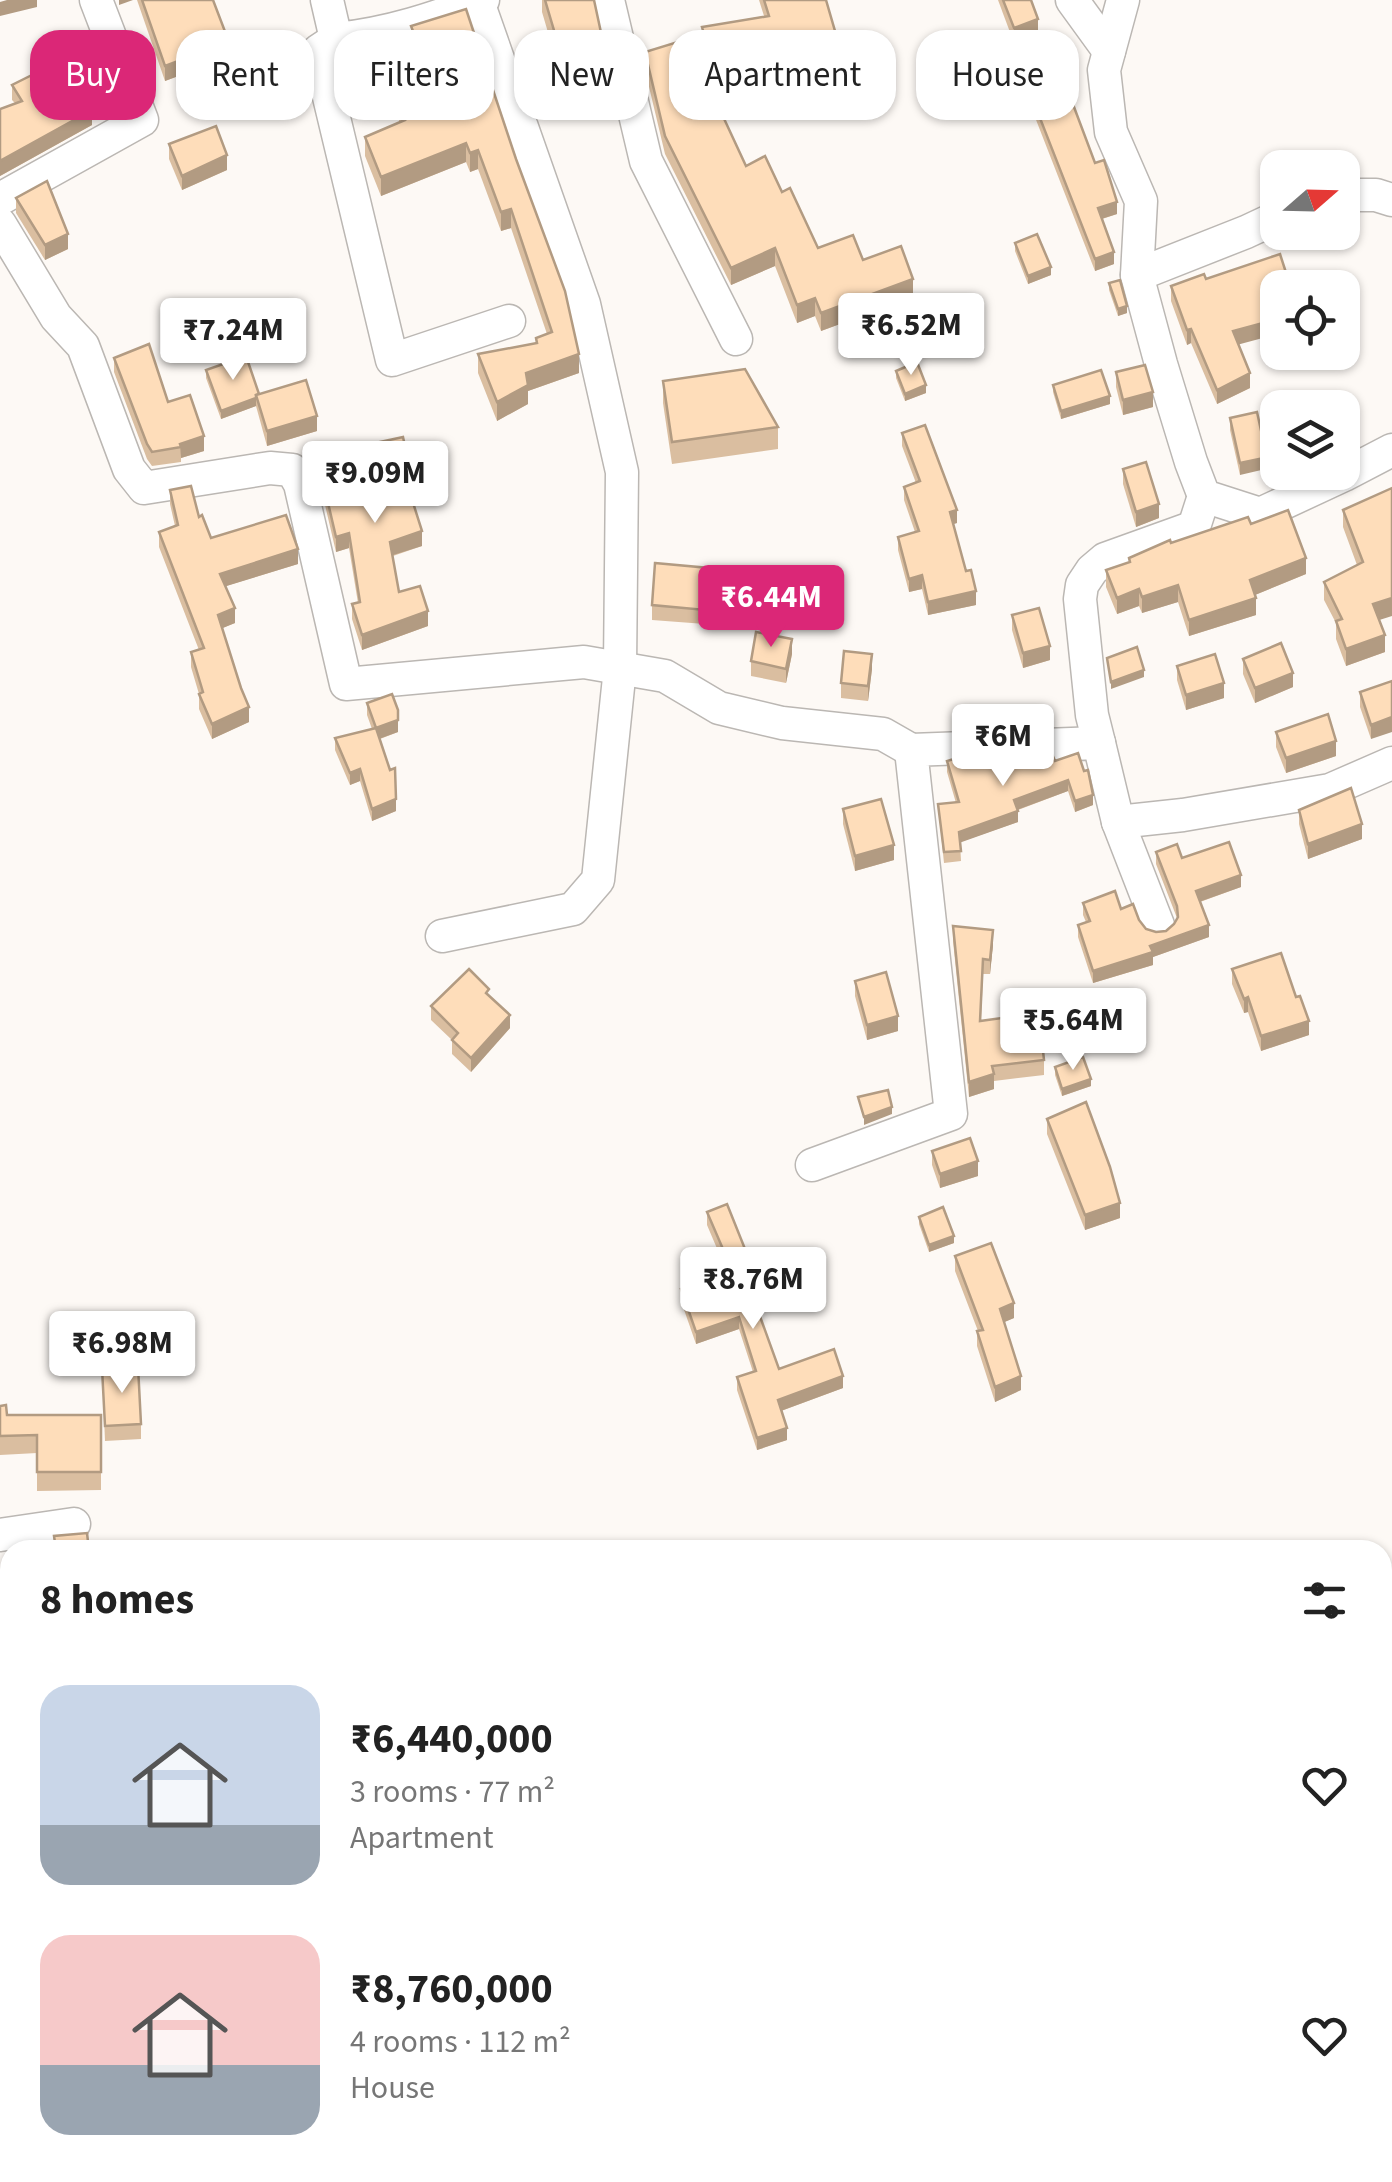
<!DOCTYPE html>
<html lang="en">
<head>
<meta charset="utf-8">
<style>
  body { margin:0; font-family:"Source Sans 3",sans-serif; background:#f6f6f6; color:#222; height:100vh; display:flex; flex-direction:column; font-size:38px; white-space:nowrap }
  * { box-sizing:border-box; margin:0 }
  p { font-size:32px; color:#767676 }
  .icon { flex:none; width:55px; height:55px; fill:none; stroke:currentColor; stroke-width:2; stroke-linecap:round; stroke-linejoin:round }
  .map { position:relative; flex:1; overflow:hidden }
  .sheet { position:absolute; left:0px; top:1540px; width:1392px; height:642px; display:flex; flex-direction:column; background:#fff; border-radius:30px 30px 0 0; box-shadow:0 2px 8px #0004 }
  .sheet>* { flex:none }
  .top-card { position:absolute; left:30px; top:30px; width:1332px; height:90px; display:flex; gap:20px }
  .needle { width:65px; rotate:70deg }
  .buttons { position:absolute; left:1260px; top:150px; display:grid; gap:20px }
  .buttons a { display:grid; place-items:center; width:100px; height:100px; border-radius:20px; background:#fff; box-shadow:0 2px 8px #0004; font-size:50px }
  .price { position:absolute; translate:-50% -85px; padding:0 22px; border-radius:10px; background:#fff; color:#222; font-size:32px; line-height:65px; filter:drop-shadow(0 2px 5px #0008) }
  .price::after { content:''; position:absolute; left:50%; top:60px; width:30px; height:22px; margin-left:-15px; background:inherit; clip-path:polygon(0 0,100% 0,50% 100%) }
  .price.active { background:#db2777; color:#fff }
  ul { padding:0; list-style:none }
  li { display:flex; align-items:center; gap:30px; height:250px; padding:0 40px }
  li span { display:grid; place-items:center; flex:none; width:280px; height:200px; border-radius:30px; color:#555 }
  li>.icon { margin-inline-start:auto }
  span .icon { width:120px; height:120px; fill:#fffc; stroke-width:1 }
  li b { font-size:42px }
  h2 { display:flex; justify-content:space-between; align-items:center; height:120px; padding:0 40px; font-size:42px }
  .pill { padding:0 35px; border-radius:30px; background:#fff; box-shadow:0 2px 8px #0004; font-size:35px; line-height:90px }
  .pill.active { background:#db2777; color:#fff }
  .map>svg:first-child { display:block }
</style>
</head>
<body>
<div class="map">
<svg width="1392" height="2182" viewBox="0 0 1392 2182">
  <rect width="100%" height="100%" fill="#fdf9f5"/>
  <polygon fill="#58c3c2" stroke="#4f9a99" stroke-width="2.5" points="1392,1629 1392,1823 1382,1816 1383,1633"/>
  <g fill="none" stroke-linecap="round" stroke-linejoin="round">
    <g stroke="#bbb7b3" stroke-width="35">
      <g id="street">
        <path d="M327,0L336,39C388,34 435,18 483,0"/>
        <polyline points="608,0 646,161 736,339"/>
        <polyline points="1072,0 1109,51"/>
        <polyline points="1123,0 1104,70 1111,132 1141,201 1137,275 1161,364 1191,462 1204,496 1260,514 1344,475 1392,450"/>
        <polyline points="336,39 318,51 392,360 509,321"/>
        <polyline points="1342,195 1376,195 1392,200"/>
        <polyline points="0,199 142,120 96,0"/>
        <polyline points="0,224 56,317 83,346 129,469 144,488 270,468 292,470 300,484 346,684 584,662 665,676 719,708 782,723 883,734 911,750"/>
        <polyline points="1137,275 1246,232 1278,217"/>
        <polyline points="1099,743 1092,715 1080,599 1082,585 1092,570 1105,559 1194,527 1204,496"/>
        <polyline points="1118,822 1158,925"/>
        <polyline points="442,936 573,909 598,880 620,668 622,472 584,304 478,2"/>
        <polyline points="812,1165 951,1114 911,750 1099,743 1118,822 1183,815 1330,790 1392,763"/>
        <polyline points="0,1535 74,1524"/>
        <polyline points="0,1800 10,1798"/>
        <polyline points="0,2132 10,2132"/>
      </g>
    </g>
    <use href="#street" stroke="#fff" stroke-width="32"/>
  </g>
  <g fill="#dabea0">
    <polygon points="137,0 213,0 229,57 165,81"/>
    <polygon points="542,0 594,0 611,99 540,119 525,74 525,53 552,46 542,12"/>
    <polygon points="759,0 826,0 837,56 763,76 709,86 746,166 782,192 818,248 863,260 913,297 821,331 815,316 797,323 775,266 731,285 665,154 645,70 645,52 702,34 702,27 764,16"/>
    <polygon points="998,0 1031,0 1038,34 1014,43"/>
    <polygon points="466,9 579,373 528,391 528,404 497,421 478,373 478,354 536,343 536,338 547,334 511,228 501,231 478,169 470,172 466,162 381,196 365,156 365,137 399,123 399,105 430,92 411,45 411,26"/>
    <polygon points="989,67 1045,78 1075,108 1095,163 1117,214 1102,219 1114,264 1095,271 1031,107 1017,112 1012,98 994,103 989,88"/>
    <polygon points="12,85 92,125 0,176 0,109 15,103 12,100"/>
    <polygon points="169,144 227,170 182,190 169,159"/>
    <polygon points="16,198 68,249 45,260 16,213"/>
    <polygon points="1015,243 1051,275 1028,284 1015,251"/>
    <polygon points="1109,283 1127,313 1118,316 1109,290"/>
    <polygon points="1171,286 1250,388 1217,404 1191,343 1187,345 1171,301"/>
    <polygon points="114,358 168,402 204,451 181,458 181,462 152,466 147,459 114,372"/>
    <polygon points="206,370 259,394 317,431 267,446 256,406 221,419 206,378"/>
    <polygon points="896,371 926,393 905,401 896,378"/>
    <polygon points="1116,372 1153,407 1123,415 1116,387"/>
    <polygon points="663,381 778,427 778,449 672,464 663,403"/>
    <polygon points="1053,385 1110,404 1061,419 1053,392"/>
    <polygon points="1257,412 1240,475 1230,430 1230,418"/>
    <polygon points="902,433 957,523 953,524 976,605 928,615 922,589 909,592 898,550 898,537 915,532 904,500 904,487 916,483 902,446"/>
    <polygon points="318,460 414,503 422,546 393,556 399,592 428,626 362,650 352,619 352,604 358,603 349,548 336,552 318,475"/>
    <polygon points="1123,469 1159,518 1136,527 1123,484"/>
    <polygon points="1392,488 1379,620 1385,652 1346,666 1336,639 1336,623 1324,600 1324,582 1357,565 1343,527 1343,510"/>
    <polygon points="170,490 199,517 211,538 298,564 226,586 235,623 222,628 249,722 212,739 199,709 199,694 191,667 191,652 199,650 159,547 159,532 175,526 170,504"/>
    <polygon points="1251,524 1306,574 1255,595 1256,615 1189,636 1178,602 1142,613 1139,606 1117,614 1106,587 1106,570 1129,563 1129,558 1171,543"/>
    <polygon points="709,582 705,624 652,620 652,605"/>
    <polygon points="1012,615 1050,660 1023,668 1012,630"/>
    <polygon points="792,654 786,683 751,676 751,661"/>
    <polygon points="1243,659 1293,687 1255,703 1243,674"/>
    <polygon points="1177,666 1224,698 1186,710 1177,680"/>
    <polygon points="872,669 868,701 841,698 841,683"/>
    <polygon points="1392,681 1371,739 1360,707 1360,692"/>
    <polygon points="367,703 398,732 380,739 396,811 372,821 360,781 350,785 335,750 335,738 372,729 367,715"/>
    <polygon points="1276,732 1336,756 1286,773 1276,747"/>
    <polygon points="947,761 1004,764 1055,761 1093,805 1075,812 1068,791 1018,810 1018,822 960,842 961,861 944,863 938,804 956,803 947,772"/>
    <polygon points="843,809 894,860 855,871 843,824"/>
    <polygon points="1299,810 1362,839 1308,859 1299,824"/>
    <polygon points="1156,852 1182,858 1241,887 1200,902 1209,937 1153,957 1153,965 1093,983 1078,937 1078,925 1086,922 1083,915 1083,903 1121,909 1139,920 1146,929 1156,932 1166,931 1174,924 1177,918 1156,864"/>
    <polygon points="953,926 993,945 990,974 983,974 981,1021 1044,1060 1044,1075 994,1081 994,1089 969,1097 953,941"/>
    <polygon points="1232,969 1309,1035 1261,1051 1248,1012 1244,1013 1232,984"/>
    <polygon points="855,981 898,1031 867,1040 855,996"/>
    <polygon points="489,996 510,1028 471,1072 452,1054 452,1040 431,1020 431,1006"/>
    <polygon points="1055,1067 1091,1086 1062,1096 1055,1075"/>
    <polygon points="1047,1119 1120,1218 1085,1230 1047,1134"/>
    <polygon points="932,1151 978,1176 940,1188 932,1165"/>
    <polygon points="707,1212 763,1306 757,1308 779,1369 843,1388 781,1411 787,1440 757,1450 737,1390 737,1377 753,1372 739,1329 696,1344 681,1301 681,1289 727,1272 707,1225"/>
    <polygon points="919,1217 954,1243 929,1252 919,1224"/>
    <polygon points="955,1256 1014,1318 1004,1322 1021,1390 995,1402 977,1346 977,1331 978,1331 955,1271"/>
    <polygon points="102,1368 141,1424 141,1439 105,1441"/>
    <polygon points="0,1406 7,1415 101,1415 101,1490 37,1491 37,1453 0,1455"/>
    <polygon points="141,2172 305,2172 297,2175 300,2182 145,2182"/>
  </g>
  <g fill="#b29b82">
    <polygon points="7,0 37,0 37,7 0,16 0,2"/>
    <polygon points="119,0 133,0 119,5"/>
    <polygon points="1038,19 1038,34 1014,43 1014,28"/>
    <polygon points="837,38 837,56 763,76 763,58"/>
    <polygon points="229,42 229,57 165,81 165,66"/>
    <polygon points="611,79 611,99 540,119 540,98"/>
    <polygon points="1012,86 1012,98 994,103 994,91"/>
    <polygon points="1031,95 1031,107 1017,112 1017,100"/>
    <polygon points="92,110 92,125 0,176 0,161"/>
    <polygon points="466,143 466,162 381,196 381,177"/>
    <polygon points="478,150 478,169 470,172 470,153"/>
    <polygon points="227,155 227,170 182,190 182,176"/>
    <polygon points="1117,202 1117,214 1098,220 1098,208"/>
    <polygon points="511,209 511,228 501,231 501,212"/>
    <polygon points="68,234 68,249 45,260 45,245"/>
    <polygon points="775,248 775,266 731,285 731,268"/>
    <polygon points="1114,252 1114,264 1095,271 1095,259"/>
    <polygon points="1051,267 1051,275 1028,284 1028,276"/>
    <polygon points="913,279 913,297 821,331 821,313"/>
    <polygon points="815,298 815,316 797,323 797,305"/>
    <polygon points="1127,306 1127,313 1118,316 1118,309"/>
    <polygon points="1278,319 1278,334 1233,346 1233,331"/>
    <polygon points="1191,329 1191,343 1187,345 1187,330"/>
    <polygon points="579,354 579,373 528,391 528,404 497,421 497,402 526,373"/>
    <polygon points="1250,373 1250,388 1217,404 1217,390"/>
    <polygon points="926,385 926,393 905,401 905,394"/>
    <polygon points="1153,392 1153,407 1123,415 1123,400"/>
    <polygon points="1110,396 1110,404 1061,419 1061,411"/>
    <polygon points="256,398 256,406 221,419 221,411"/>
    <polygon points="317,416 317,431 267,446 267,431"/>
    <polygon points="204,436 204,451 181,458 180,444"/>
    <polygon points="1278,455 1278,466 1240,475 1240,463"/>
    <polygon points="414,488 414,503 409,504 409,490"/>
    <polygon points="1159,504 1159,518 1136,527 1136,512"/>
    <polygon points="957,510 957,523 950,525 950,512"/>
    <polygon points="422,531 422,546 390,556 390,542"/>
    <polygon points="349,533 349,548 336,552 336,537"/>
    <polygon points="298,549 298,564 220,588 220,574"/>
    <polygon points="1306,558 1306,574 1250,597 1250,580"/>
    <polygon points="922,575 922,589 909,592 909,579"/>
    <polygon points="1178,585 1178,602 1142,613 1142,597"/>
    <polygon points="1139,589 1139,606 1117,614 1117,598"/>
    <polygon points="976,591 976,605 928,615 928,602"/>
    <polygon points="1256,598 1256,615 1189,636 1189,620"/>
    <polygon points="1392,598 1392,616 1373,622 1373,604"/>
    <polygon points="235,608 235,623 218,630 218,615"/>
    <polygon points="428,611 428,626 362,650 362,635"/>
    <polygon points="1385,635 1385,652 1346,666 1346,649"/>
    <polygon points="792,639 792,654 786,683 786,669"/>
    <polygon points="1050,646 1050,660 1023,668 1023,653"/>
    <polygon points="872,654 872,669 868,701 868,686"/>
    <polygon points="1144,670 1144,677 1111,689 1111,682"/>
    <polygon points="1293,673 1293,687 1255,703 1255,688"/>
    <polygon points="1224,683 1224,698 1186,710 1186,695"/>
    <polygon points="249,707 249,722 212,739 212,724"/>
    <polygon points="1392,717 1392,732 1371,739 1371,725"/>
    <polygon points="398,720 398,732 376,740 376,728"/>
    <polygon points="1336,741 1336,756 1286,773 1286,758"/>
    <polygon points="360,769 360,781 350,785 350,773"/>
    <polygon points="1068,780 1068,791 1014,811 1014,800"/>
    <polygon points="1093,795 1093,805 1075,812 1075,801"/>
    <polygon points="396,799 396,811 372,821 372,809"/>
    <polygon points="1018,811 1018,822 959,843 959,832"/>
    <polygon points="1362,824 1362,839 1308,859 1308,844"/>
    <polygon points="894,845 894,860 855,871 855,856"/>
    <polygon points="1241,875 1241,887 1196,903 1196,891"/>
    <polygon points="1209,925 1209,937 1153,957 1153,965 1093,983 1093,971 1150,946"/>
    <polygon points="993,930 993,945 990,974 990,960"/>
    <polygon points="1248,997 1248,1012 1244,1013 1244,999"/>
    <polygon points="510,1015 510,1028 471,1072 471,1058"/>
    <polygon points="898,1016 898,1031 867,1040 867,1025"/>
    <polygon points="1309,1021 1309,1035 1261,1051 1261,1036"/>
    <polygon points="994,1074 994,1089 969,1097 969,1082"/>
    <polygon points="1091,1079 1091,1086 1062,1096 1062,1089"/>
    <polygon points="892,1107 892,1114 864,1125 864,1117"/>
    <polygon points="978,1161 978,1176 940,1188 940,1174"/>
    <polygon points="1120,1203 1120,1218 1085,1230 1085,1215"/>
    <polygon points="954,1236 954,1243 929,1252 929,1245"/>
    <polygon points="763,1294 763,1306 753,1310 753,1297"/>
    <polygon points="1014,1303 1014,1318 1000,1324 1000,1309"/>
    <polygon points="739,1317 739,1329 696,1344 696,1332"/>
    <polygon points="843,1376 843,1388 778,1412 778,1400"/>
    <polygon points="1021,1376 1021,1390 995,1402 995,1387"/>
    <polygon points="787,1428 787,1440 757,1450 757,1438"/>
    <polygon points="10,1729 10,1747 0,1750 0,1732"/>
  </g>
  <g fill="#feddba" stroke="#b29b82" stroke-width="2.5">
    <polygon points="142,0 213,0 229,42 165,66"/>
    <polygon points="545,0 594,0 611,79 540,98 525,53 558,44"/>
    <polygon points="764,0 826,0 837,38 763,58 701,69 746,166 765,156 782,192 790,188 818,248 853,235 863,260 901,246 913,279 821,313 815,298 797,305 775,248 731,268 665,136 645,52 704,34 702,27 769,16"/>
    <polygon points="1003,0 1031,0 1038,19 1014,28"/>
    <polygon points="466,9 516,159 565,291 579,354 526,373 528,385 497,402 478,354 537,343 536,338 552,332 511,209 501,212 478,150 470,153 466,143 381,177 365,137 405,120 399,105 436,90 411,26"/>
    <polygon points="1033,48 1045,78 1064,70 1075,98 1071,99 1095,163 1104,160 1117,202 1098,208 1114,252 1095,259 1031,95 1017,100 1012,86 994,91 989,76 989,67"/>
    <polygon points="56,63 81,101 92,110 0,161 0,109 22,101 12,85"/>
    <polygon points="216,126 227,155 182,176 169,144"/>
    <polygon points="47,181 68,234 45,245 16,198"/>
    <polygon points="1037,234 1051,267 1028,276 1015,243"/>
    <polygon points="1280,254 1291,288 1278,288 1278,319 1233,331 1250,373 1217,390 1191,329 1187,330 1171,286 1204,274 1206,279"/>
    <polygon points="1120,280 1127,306 1118,309 1109,283"/>
    <polygon points="149,344 168,402 190,395 204,436 180,444 181,447 152,452 147,444 114,358"/>
    <polygon points="246,356 259,394 256,395 256,398 221,411 206,370"/>
    <polygon points="917,362 926,385 905,394 896,371"/>
    <polygon points="1145,365 1153,392 1123,400 1116,372"/>
    <polygon points="745,369 778,427 672,442 663,381"/>
    <polygon points="1101,370 1110,396 1061,411 1053,385"/>
    <polygon points="306,380 317,416 267,431 256,395"/>
    <polygon points="1257,412 1262,435 1275,432 1278,442 1278,455 1240,463 1230,418"/>
    <polygon points="925,425 957,510 950,512 966,571 971,570 976,591 928,602 922,575 909,579 898,537 919,531 904,487 920,481 902,433"/>
    <polygon points="403,437 414,488 409,490 422,531 390,542 399,592 420,586 428,611 362,635 352,604 360,602 349,533 336,537 318,460 352,451 352,448"/>
    <polygon points="1146,462 1159,504 1136,512 1123,469"/>
    <polygon points="191,486 199,517 202,515 211,538 286,515 298,549 220,574 235,608 218,615 241,688 249,707 212,724 199,694 203,692 191,652 204,648 159,532 178,525 170,490"/>
    <polygon points="1392,488 1392,598 1373,604 1385,635 1346,649 1336,621 1342,619 1324,582 1363,562 1343,510"/>
    <polygon points="1288,510 1306,558 1250,580 1256,598 1189,620 1178,585 1142,597 1139,589 1117,598 1106,570 1130,562 1129,558 1170,540 1171,543 1248,517 1251,524"/>
    <polygon points="655,563 709,568 705,610 652,605"/>
    <polygon points="1039,608 1050,646 1023,653 1012,615"/>
    <polygon points="756,632 792,639 786,669 751,661"/>
    <polygon points="1281,643 1293,673 1255,688 1243,659"/>
    <polygon points="1137,647 1144,670 1111,682 1107,658"/>
    <polygon points="844,651 872,654 868,686 841,683"/>
    <polygon points="1215,654 1224,683 1186,695 1177,666"/>
    <polygon points="1392,681 1392,717 1371,725 1360,692"/>
    <polygon points="392,694 398,710 398,720 376,728 367,703"/>
    <polygon points="1328,714 1336,741 1286,758 1276,732"/>
    <polygon points="376,728 390,770 395,768 396,799 372,809 360,769 350,773 335,738"/>
    <polygon points="1078,753 1084,771 1088,770 1093,795 1075,801 1068,780 1014,800 1018,811 959,832 961,851 944,852 938,804 959,802 947,761 960,757 1002,756 1004,764 1025,755 1052,754 1055,761"/>
    <polygon points="1351,788 1362,824 1308,844 1299,810"/>
    <polygon points="881,799 894,845 855,856 843,809"/>
    <polygon points="1229,842 1241,875 1196,891 1209,925 1150,946 1153,952 1093,971 1078,925 1090,921 1083,903 1115,891 1121,909 1133,904 1139,920 1146,929 1156,932 1166,931 1174,924 1178,917 1177,906 1156,852 1177,844 1182,858"/>
    <polygon points="953,926 993,930 990,960 983,959 980,1021 1039,1013 1044,1060 992,1066 994,1074 969,1082"/>
    <polygon points="1281,953 1296,997 1300,996 1309,1021 1261,1036 1248,997 1244,999 1232,969"/>
    <polygon points="469,969 489,989 486,993 510,1015 471,1058 452,1040 458,1033 431,1006"/>
    <polygon points="886,972 898,1016 867,1025 855,981"/>
    <polygon points="1083,1057 1091,1079 1062,1089 1055,1067"/>
    <polygon points="888,1090 892,1107 864,1117 858,1097"/>
    <polygon points="1086,1102 1110,1167 1120,1203 1085,1215 1047,1119"/>
    <polygon points="970,1138 978,1161 940,1174 932,1151"/>
    <polygon points="727,1204 763,1294 753,1297 779,1369 834,1349 843,1376 778,1400 787,1428 757,1438 737,1377 756,1371 739,1317 696,1332 681,1289 732,1270 707,1212"/>
    <polygon points="943,1207 954,1236 929,1245 919,1217"/>
    <polygon points="991,1243 1014,1303 1000,1309 1021,1376 995,1387 977,1331 983,1330 955,1256"/>
    <polygon points="138,1366 141,1424 105,1426 102,1368"/>
    <polygon points="6,1405 7,1415 101,1415 101,1472 37,1472 37,1435 0,1436 0,1406"/>
    <polygon points="87,1533 89,1550 56,1550 54,1536"/>
    <polygon points="10,1671 10,1729 0,1732 0,1674"/>
    <polygon points="146,2172 296,2172 300,2182 197,2182 195,2177 182,2182 150,2182"/>
    <polygon points="370,2172 398,2172 401,2180 393,2182 371,2182"/>
  </g>
</svg>
<div class="buttons">
<a><svg class="needle" viewBox="-14 -14 28 28"><path d="M0-13l5 13h-10z" fill="#e53935"/><path d="M0 13l5-13h-10z" fill="#767676"/></svg></a>
<a><svg class="icon" aria-label="locate" viewBox="0 0 24 24"><circle cx="12" cy="12" r="6"/><path d="M12 2v4M12 18v4M2 12h4M18 12h4"/></svg></a>
<a><svg class="icon" aria-label="layers" viewBox="0 0 24 24"><path d="M12 4l9 5-9 5-9-5zM3 14l9 5 9-5"/></svg></a>
</div>
<b class="price" style="left:911px;top:378px">₹6.52M</b>
<b class="price" style="left:233px;top:383px">₹7.24M</b>
<b class="price" style="left:375px;top:526px">₹9.09M</b>
<b class="price active" style="left:771px;top:650px">₹6.44M</b>
<b class="price" style="left:1003px;top:789px">₹6M</b>
<b class="price" style="left:1073px;top:1073px">₹5.64M</b>
<b class="price" style="left:753px;top:1332px">₹8.76M</b>
<b class="price" style="left:122px;top:1396px">₹6.98M</b>
<div class="top-card">
<a class="pill active">Buy</a>
<a class="pill">Rent</a>
<a class="pill">Filters</a>
<a class="pill">New</a>
<a class="pill">Apartment</a>
<a class="pill">House</a>
</div>
<section class="sheet">
<h2>8 homes<svg class="icon" aria-label="filters" viewBox="0 0 24 24"><path d="M4 7h16M4 17h16"/><circle cx="9" cy="7" r="2"/><circle cx="15" cy="17" r="2"/></svg></h2>
<ul>
<li><span style="background:linear-gradient(#c9d6e8 70%,#9aa5b1 0)"><svg class="icon" aria-label="home" viewBox="0 0 24 24"><path d="M3 11l9-7 9 7M6 9v11h12V9"/></svg></span><div><b>₹6,440,000</b><p>3 rooms · 77 m²</p><p>Apartment</p></div><svg class="icon" aria-label="heart" viewBox="0 0 24 24"><path d="M12 20l-8-8c-3-5 5-10 8-4 3-6 11-1 8 4z"/></svg></li>
<li><span style="background:linear-gradient(#f6c9c9 65%,#9aa5b1 0)"><svg class="icon" aria-label="home" viewBox="0 0 24 24"><path d="M3 11l9-7 9 7M6 9v11h12V9"/></svg></span><div><b>₹8,760,000</b><p>4 rooms · 112 m²</p><p>House</p></div><svg class="icon" aria-label="heart" viewBox="0 0 24 24"><path d="M12 20l-8-8c-3-5 5-10 8-4 3-6 11-1 8 4z"/></svg></li>
</ul>
</section>
</div>
</body>
</html>
